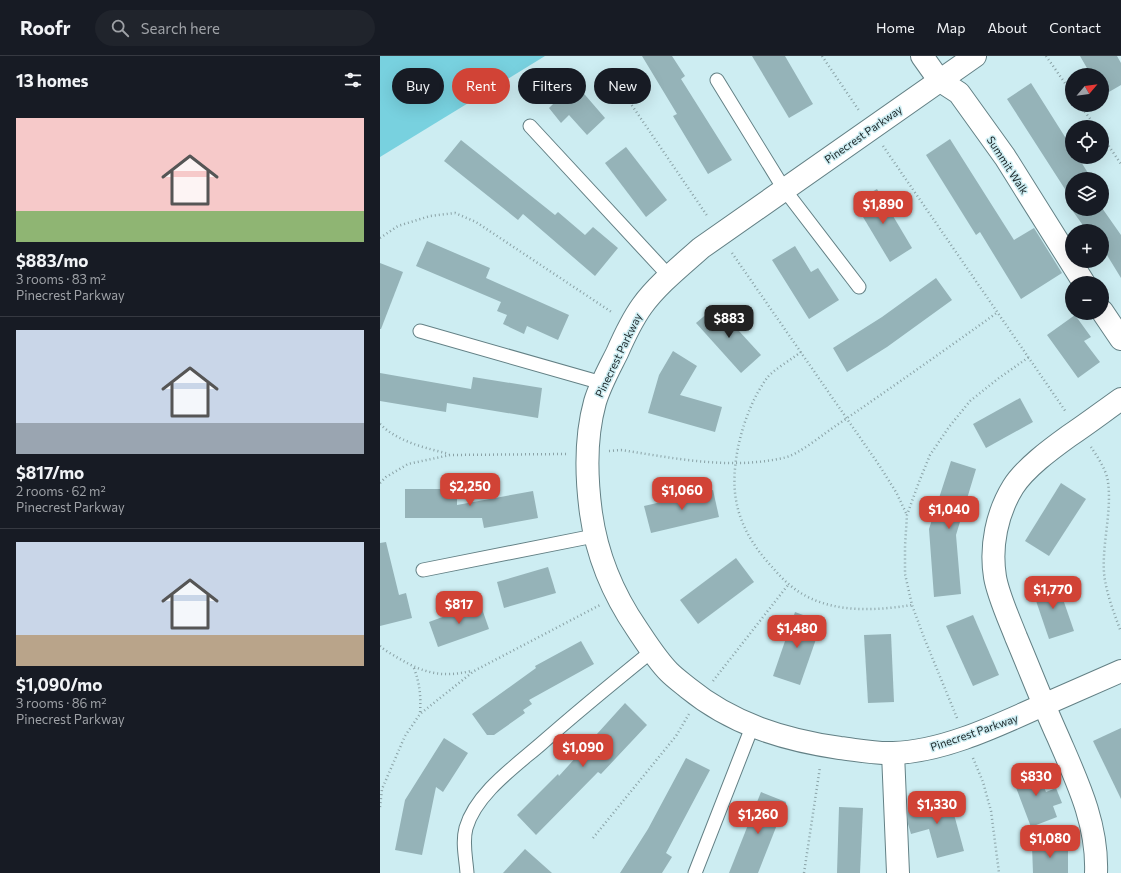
<!DOCTYPE html>
<html lang="en">
<head>
<meta charset="utf-8">
<style>
  body { margin:0; font-family:Commissioner,sans-serif; background:#20242c; color:#f1f3f6; height:100vh; display:flex; flex-direction:column; font-size:15px; white-space:nowrap }
  * { box-sizing:border-box; margin:0 }
  p { font-size:13px; color:#9ea1a6 }
  .icon { flex:none; width:22px; height:22px; fill:none; stroke:currentColor; stroke-width:2; stroke-linecap:round; stroke-linejoin:round }
  .map { position:relative; flex:1; overflow:hidden }
  .side { display:flex; flex-direction:column; background:#171b24; width:380px }
  .side>* { flex:none }
  .guide { position:absolute; left:12px; top:12px; width:380px; height:36px; display:flex; gap:8px }
  .needle { width:26px; rotate:61deg }
  .tools { position:absolute; left:685px; top:12px; display:grid; gap:8px }
  .tools a { display:grid; place-items:center; width:44px; height:44px; border-radius:50%; background:#171b24; box-shadow:0 4px 16px #0002; font-size:20px }
  .price { position:absolute; translate:-50% -34px; padding:0 9px; border-radius:8px; background:#d14336; color:#fff; font-size:13px; line-height:26px; filter:drop-shadow(0 1px 2px #0008) }
  .price::after { content:''; position:absolute; left:50%; top:24px; width:12px; height:9px; margin-left:-6px; background:inherit; clip-path:polygon(0 0,100% 0,50% 100%) }
  .price.selected { background:#222; color:#fff }
  ul { padding:0; list-style:none }
  li { display:grid; align-content:center; gap:8px; height:212px; padding:0 16px }
  li+li { border-top:1px solid #363941 }
  li span { display:grid; place-items:center; height:124px; border-radius:0px; color:#555 }
  li>.icon { margin-inline-start:auto }
  span .icon { width:72px; height:72px; fill:#fffc; stroke-width:1 }
  li b { font-size:17px }
  h2 { display:flex; justify-content:space-between; align-items:center; height:48px; padding:0 16px; font-size:17px }
  .chip { padding:0 14px; border-radius:18px; background:#171b24; box-shadow:0 4px 16px #0002; font-size:14px; line-height:36px }
  .chip.selected { background:#d14336; color:#fff }
  header { display:flex; align-items:center; gap:24px; box-sizing:border-box; height:56px; padding:0 20px; background:#171b24; border-bottom:1px solid #363941 }
  header strong { font-size:19px }
  nav { display:flex; gap:22px; margin-inline-start:auto; font-size:14px }
  .search { width:280px; height:36px; background:#20242c; display:flex; align-items:center; gap:10px; box-sizing:border-box; padding:0 14px; border-radius:22px; color:#9ea1a6; font-size:15px }
  main { display:flex; flex:1; min-height:0 }
  .map>svg:first-child { display:block }
</style>
</head>
<body>
<header>
<strong>Roofr</strong>
<div class="search"><svg class="icon" aria-label="search" viewBox="0 0 24 24"><circle cx="10" cy="10" r="6"/><path d="M15 15l6 6"/></svg>Search here</div>
<nav><a>Home</a><a>Map</a><a>About</a><a>Contact</a></nav>
</header>
<main>
<section class="side">
<h2>13 homes<svg class="icon" aria-label="filters" viewBox="0 0 24 24"><path d="M4 7h16M4 17h16"/><circle cx="9" cy="7" r="2"/><circle cx="15" cy="17" r="2"/></svg></h2>
<ul>
<li><span style="background:linear-gradient(#f6c9c9 75%,#8fb573 0)"><svg class="icon" aria-label="home" viewBox="0 0 24 24"><path d="M3 11l9-7 9 7M6 9v11h12V9"/></svg></span><div><b>$883/mo</b><p>3 rooms · 83 m²</p><p>Pinecrest Parkway</p></div></li>
<li><span style="background:linear-gradient(#c9d6e8 75%,#9aa5b1 0)"><svg class="icon" aria-label="home" viewBox="0 0 24 24"><path d="M3 11l9-7 9 7M6 9v11h12V9"/></svg></span><div><b>$817/mo</b><p>2 rooms · 62 m²</p><p>Pinecrest Parkway</p></div></li>
<li><span style="background:linear-gradient(#c9d6e8 75%,#b9a48a 0)"><svg class="icon" aria-label="home" viewBox="0 0 24 24"><path d="M3 11l9-7 9 7M6 9v11h12V9"/></svg></span><div><b>$1,090/mo</b><p>3 rooms · 86 m²</p><p>Pinecrest Parkway</p></div></li>
</ul>
</section>
<div class="map">
<svg width="741" height="817" viewBox="0 0 741 817">
  <rect width="100%" height="100%" fill="#cdedf2"/>
  <polygon fill="#78d1df" points="0,0 165,0 0,101"/>
  <g fill="#95b3b8">
    <polygon points="262,0 292,0 305,20 301,23 352,104 328,118 293,60 297,58"/>
    <polygon points="372,0 405,0 433,48 409,62"/>
    <polygon points="700,0 737,0 741,7 741,29 722,40 722,19 711,19"/>
    <polygon points="187,18 225,62 207,79 189,59 181,67 169,52 175,46 165,35"/>
    <polygon points="651,27 692,92 692,101 698,101 708,117 701,122 702,123 692,123 692,153 722,153 722,152 741,179 741,222 722,191 722,175 707,175 687,147 692,144 627,43"/>
    <polygon points="570,83 634,184 654,172 682,217 641,243 600,176 596,179 546,99"/>
    <polygon points="81,84 175,159 178,156 205,179 213,171 238,192 215,220 143,158 138,164 64,105"/>
    <polygon points="246,91 287,144 266,161 225,107"/>
    <polygon points="497,133 532,192 510,206 474,146"/>
    <polygon points="47,185 110,212 106,222 189,259 178,284 147,270 144,278 123,268 127,259 117,255 121,246 36,210"/>
    <polygon points="415,190 431,216 438,212 459,244 429,263 392,204"/>
    <polygon points="0,207 23,216 1,273 0,273"/>
    <polygon points="556,222 572,244 507,291 467,316 453,292 502,261"/>
    <polygon points="336,250 381,299 361,317 316,267"/>
    <polygon points="695,259 711,281 704,285 720,306 698,322 667,279"/>
    <polygon points="293,295 317,310 300,339 342,351 335,376 268,357 279,319"/>
    <polygon points="0,317 91,333 93,321 162,332 158,362 67,347 66,356 0,345"/>
    <polygon points="640,342 653,366 606,392 593,368"/>
    <polygon points="571,405 596,413 576,479 581,538 554,541 549,473"/>
    <polygon points="681,427 706,443 669,500 645,485"/>
    <polygon points="25,433 77,433 77,449 153,435 158,462 104,472 102,462 25,462"/>
    <polygon points="333,434 339,461 271,477 264,450"/>
    <polygon points="6,486 19,539 26,537 32,562 0,570 0,487"/>
    <polygon points="356,502 374,526 318,568 300,544"/>
    <polygon points="168,511 176,537 124,552 117,526"/>
    <polygon points="676,523 694,575 669,583 652,533"/>
    <polygon points="100,547 109,573 58,591 49,566"/>
    <polygon points="415,556 442,566 420,629 393,620"/>
    <polygon points="593,559 619,619 593,630 566,570"/>
    <polygon points="511,578 514,646 488,647 484,579"/>
    <polygon points="201,585 214,608 149,644 152,648 143,654 145,657 114,679 107,679 92,658 156,612 155,610"/>
    <polygon points="245,647 267,669 221,718 218,716 156,779 137,759 178,718 179,720"/>
    <polygon points="741,672 741,743 713,685"/>
    <polygon points="64,682 88,697 63,736 56,731 42,799 15,794 25,744"/>
    <polygon points="306,702 330,714 286,797 292,801 282,817 240,817 268,773"/>
    <polygon points="656,711 666,736 676,732 682,747 673,750 677,761 651,771 632,721"/>
    <polygon points="381,736 406,746 378,817 349,817"/>
    <polygon points="569,740 584,795 557,802 549,773 531,778 528,768 528,751"/>
    <polygon points="459,751 483,752 480,817 457,817"/>
    <polygon points="652,790 688,790 688,817 653,817"/>
    <polygon points="145,793 172,817 123,817"/>
  </g>
  <g fill="none" stroke-linecap="round" stroke-linejoin="round">
    <g stroke="#638085" stroke-width="15">
      <g id="lane">
        <polyline points="337,24 404,133 479,231"/>
        <polyline points="150,70 289,220"/>
        <polyline points="40,275 222,327"/>
        <polyline points="43,514 214,480"/>
        <path d="M87,817C86,802 82,787 86,772C96,737 137,709 162,687C198,655 235,625 272,595"/>
        <polyline points="315,817 372,671"/>
      </g>
    </g>
    <g stroke="#638085" stroke-width="24">
      <g id="street">
        <polyline points="542,0 559,24 579,37 625,101 704,227"/>
        <path d="M595,0L321,192C301,210 278,228 262,250C252,264 244,281 237,297C229,313 220,329 215,346C205,382 206,420 211,457C217,500 233,538 257,573C267,588 277,604 289,616C295,622 302,627 308,632C352,668 404,684 460,692C477,694 496,698 513,697C559,696 610,673 652,654C682,641 711,628 741,615"/>
        <polyline points="722,255 741,283"/>
        <polyline points="513,697 518,817"/>
        <path d="M716,817C718,768 697,725 678,681C663,648 650,614 636,581C629,563 618,539 615,521C610,490 617,457 633,431C645,412 671,393 689,380C707,368 724,355 741,343"/>
      </g>
    </g>
    <g stroke="#8aa2a6" stroke-width="2.5" stroke-dasharray="1 3" stroke-linecap="butt">
      <polyline points="442,0 480,56"/>
      <polyline points="666,0 692,37"/>
      <polyline points="236,26 328,161"/>
      <polyline points="700,49 716,71"/>
      <polyline points="722,80 741,108"/>
      <polyline points="503,90 686,356"/>
      <polyline points="0,182 18,170 50,160 75,157 96,166 233,257"/>
      <polyline points="352,197 499,409 516,436 527,459"/>
      <path d="M421,296C412,303 393,314 387,322C364,353 348,411 357,449C362,473 377,495 393,512C404,525 415,535 430,542C461,557 500,554 532,549"/>
      <path d="M0,368C18,386 46,392 69,398"/>
      <path d="M711,391C717,400 727,415 728,426C732,456 722,487 724,517C726,537 734,557 741,576"/>
      <path d="M229,395L241,394C294,402 349,414 403,402C419,399 443,378 457,369C511,332 565,294 618,256"/>
      <polyline points="0,427 6,421 28,408 70,399 186,398"/>
      <path d="M0,590C5,595 12,598 18,602C44,617 61,622 91,615"/>
      <path d="M34,612C40,629 41,639 40,658"/>
      <polyline points="333,625 408,529"/>
      <polyline points="577,662 545,584 532,549 525,518 525,490 527,459 539,426 550,399 569,371 590,345 619,322 649,301"/>
      <polyline points="593,702 603,726 611,755 619,817"/>
      <polyline points="0,751 2,733 25,680 40,658 94,615 220,549"/>
      <polyline points="213,782 296,680 309,658"/>
      <polyline points="424,817 440,711"/>
    </g>
    <use href="#lane" stroke="#fff" stroke-width="13"/>
    <use href="#street" stroke="#fff" stroke-width="22"/>
  </g>
  <g text-anchor="middle" dominant-baseline="central" stroke-width="3" stroke-linejoin="round" paint-order="stroke">
    <g font-size="11" fill="#182325" stroke="#cdedf2">
      <text transform="translate(483 78) rotate(-35)">Pinecrest Parkway</text>
      <text transform="translate(628 109) rotate(57)">Summit Walk</text>
      <text transform="translate(238 299) rotate(-64)">Pinecrest Parkway</text>
      <text transform="translate(594 676) rotate(-19)">Pinecrest Parkway</text>
    </g>
  </g>
</svg>
<div class="tools">
<a><svg class="needle" viewBox="-14 -14 28 28"><path d="M0-13l5 13h-10z" fill="#e53935"/><path d="M0 13l5-13h-10z" fill="#9ea1a6"/></svg></a>
<a><svg class="icon" aria-label="locate" viewBox="0 0 24 24"><circle cx="12" cy="12" r="6"/><path d="M12 2v4M12 18v4M2 12h4M18 12h4"/></svg></a>
<a><svg class="icon" aria-label="layers" viewBox="0 0 24 24"><path d="M12 4l9 5-9 5-9-5zM3 14l9 5 9-5"/></svg></a>
<a>+</a>
<a>−</a>
</div>
<b class="price" style="left:503px;top:169px">$1,890</b>
<b class="price selected" style="left:349px;top:283px">$883</b>
<b class="price" style="left:90px;top:451px">$2,250</b>
<b class="price" style="left:302px;top:455px">$1,060</b>
<b class="price" style="left:569px;top:474px">$1,040</b>
<b class="price" style="left:673px;top:554px">$1,770</b>
<b class="price" style="left:79px;top:569px">$817</b>
<b class="price" style="left:417px;top:593px">$1,480</b>
<b class="price" style="left:203px;top:712px">$1,090</b>
<b class="price" style="left:656px;top:741px">$830</b>
<b class="price" style="left:557px;top:769px">$1,330</b>
<b class="price" style="left:378px;top:779px">$1,260</b>
<b class="price" style="left:670px;top:803px">$1,080</b>
<div class="guide">
<a class="chip">Buy</a>
<a class="chip selected">Rent</a>
<a class="chip">Filters</a>
<a class="chip">New</a>
</div>
</div>
</main>
</body>
</html>
